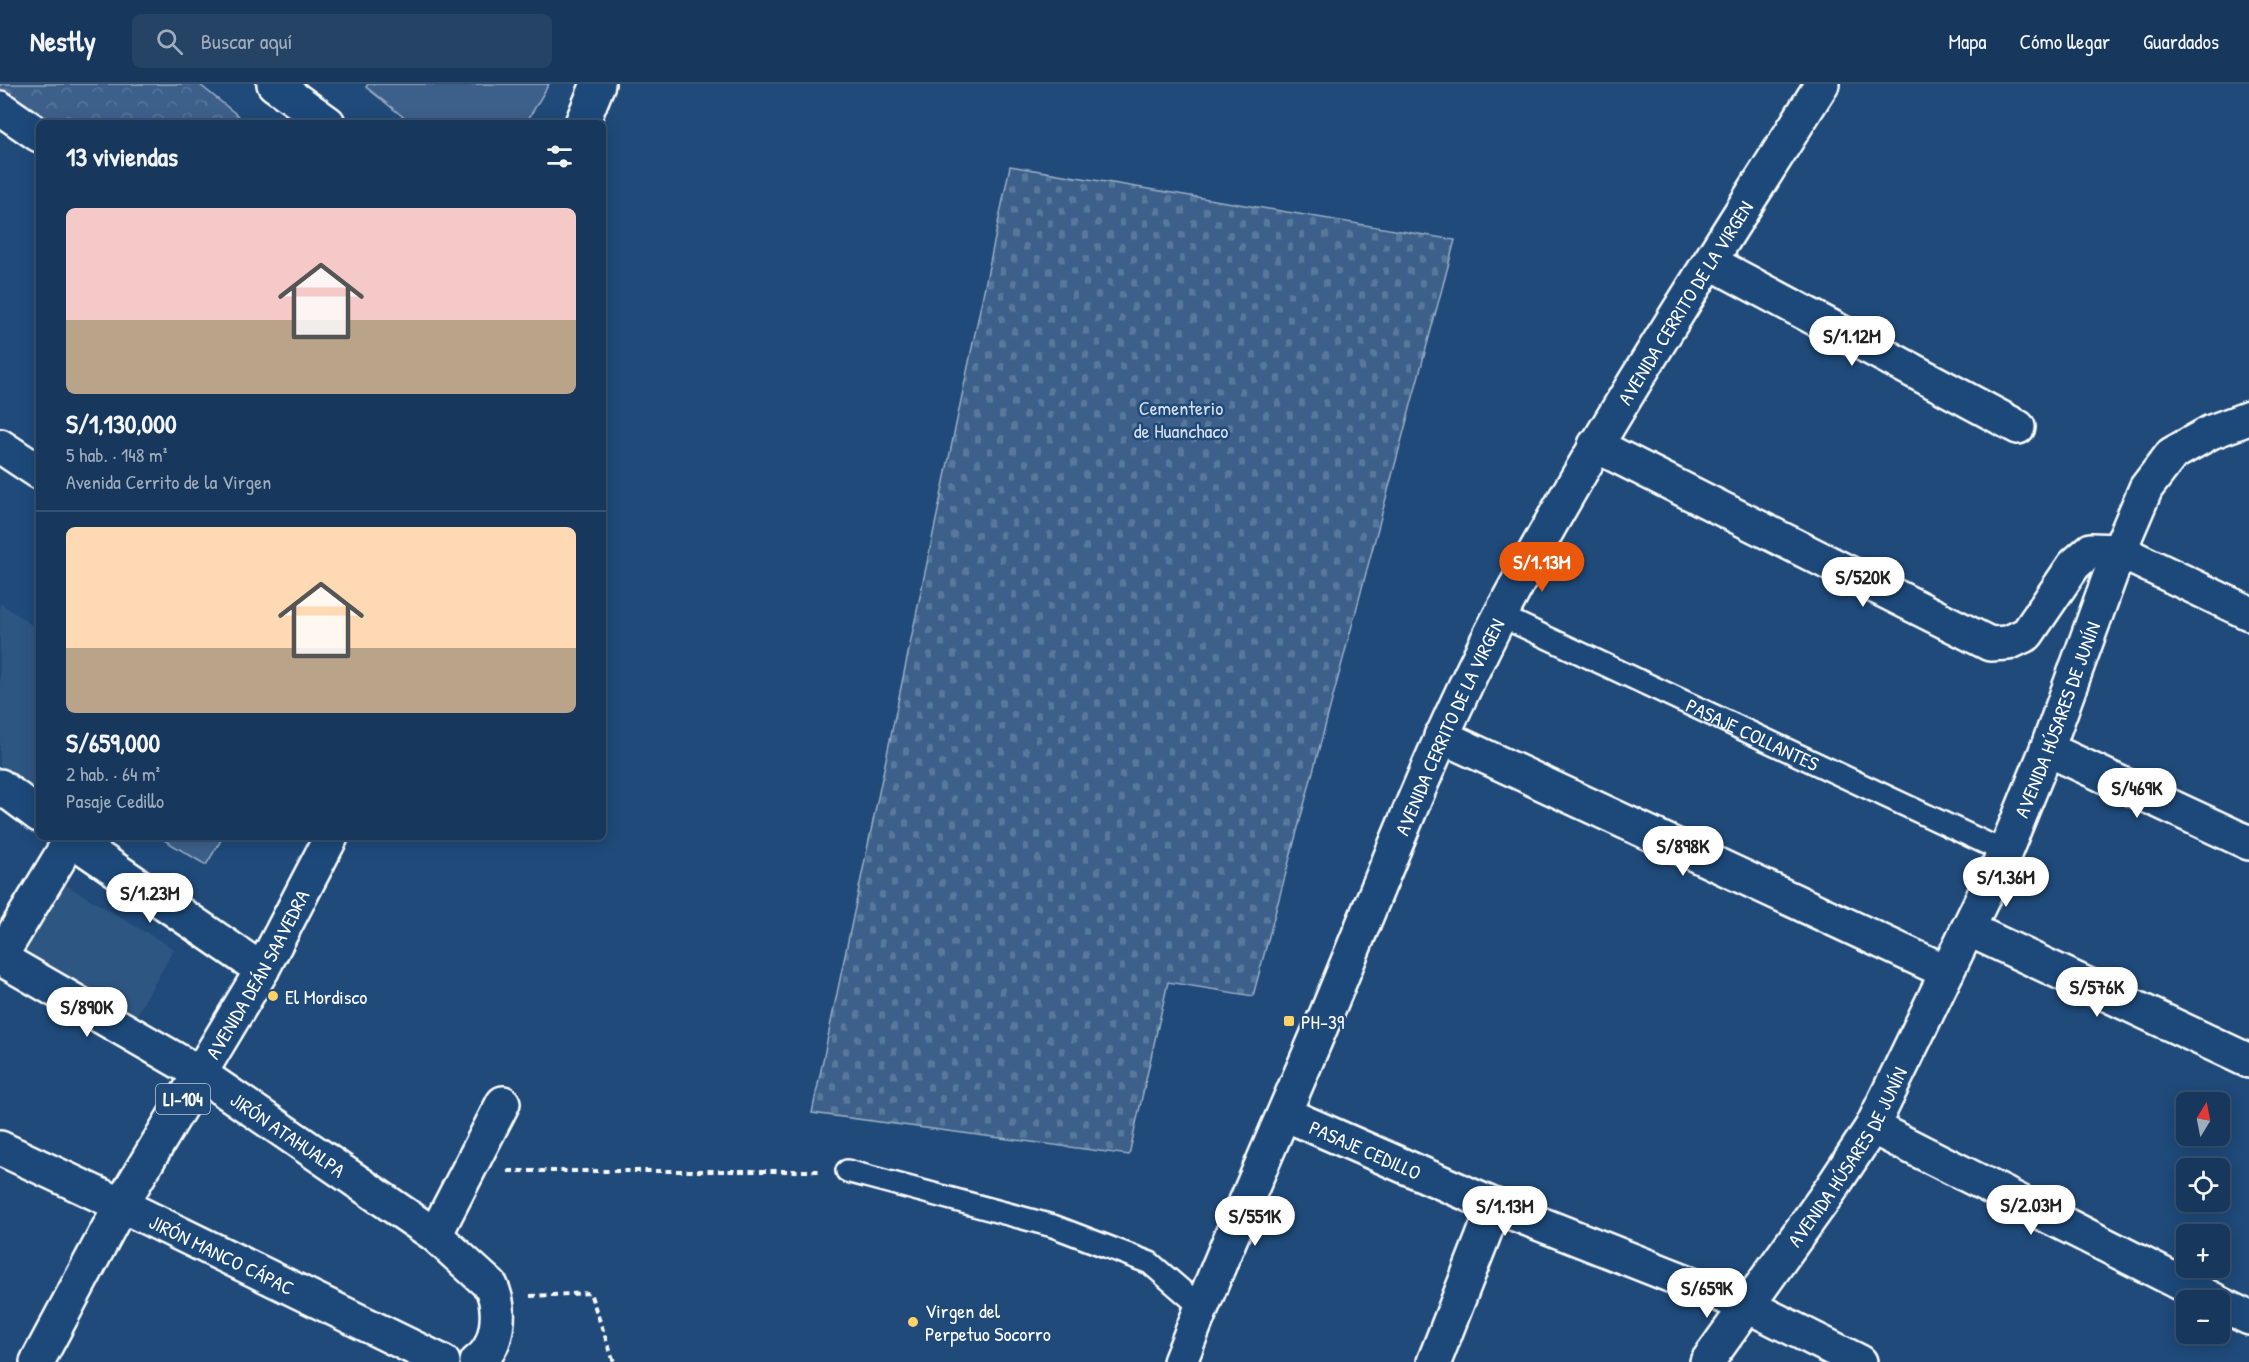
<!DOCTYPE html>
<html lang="es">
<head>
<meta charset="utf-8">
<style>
  body { margin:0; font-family:"Patrick Hand",sans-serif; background:#244365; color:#f1f3f6; height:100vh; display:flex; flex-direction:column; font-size:22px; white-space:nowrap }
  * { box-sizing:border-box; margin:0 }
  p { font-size:20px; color:#9eacbb }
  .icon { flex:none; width:33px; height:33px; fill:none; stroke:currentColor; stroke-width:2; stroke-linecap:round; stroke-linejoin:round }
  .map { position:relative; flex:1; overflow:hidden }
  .details { position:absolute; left:36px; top:36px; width:570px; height:720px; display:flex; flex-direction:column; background:#17385c; border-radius:9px; box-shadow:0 3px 15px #0003,0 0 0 2px #365272 }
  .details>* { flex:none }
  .needle { width:39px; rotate:10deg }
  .tools { position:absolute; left:2176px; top:1008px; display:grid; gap:12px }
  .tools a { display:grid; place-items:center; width:54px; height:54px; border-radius:9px; background:#17385c; box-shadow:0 3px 15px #0003,0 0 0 2px #365272; font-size:30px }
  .price { position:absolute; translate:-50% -51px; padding:0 14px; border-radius:21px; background:#fff; color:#222; font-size:20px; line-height:39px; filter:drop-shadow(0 2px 3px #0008) }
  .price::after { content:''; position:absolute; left:50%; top:36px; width:18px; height:14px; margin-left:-9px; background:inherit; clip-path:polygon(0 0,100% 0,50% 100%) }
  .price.on { background:#ea580c; color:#fff }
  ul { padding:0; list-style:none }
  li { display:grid; align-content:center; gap:12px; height:318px; padding:0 30px }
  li+li { border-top:2px solid #365272 }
  li span { display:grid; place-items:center; height:186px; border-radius:9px; color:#555 }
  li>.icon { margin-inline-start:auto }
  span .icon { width:108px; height:108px; fill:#fffc; stroke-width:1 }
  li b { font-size:26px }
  h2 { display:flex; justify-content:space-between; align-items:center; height:72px; padding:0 30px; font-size:26px }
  header { display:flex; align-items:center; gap:36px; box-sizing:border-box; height:84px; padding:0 30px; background:#17385c; border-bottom:2px solid #365272 }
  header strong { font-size:28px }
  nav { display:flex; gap:33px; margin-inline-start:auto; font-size:21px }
  .search { width:420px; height:54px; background:#244365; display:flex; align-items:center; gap:15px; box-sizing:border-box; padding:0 21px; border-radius:9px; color:#9eacbb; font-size:22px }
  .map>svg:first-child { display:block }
</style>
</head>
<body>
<header>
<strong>Nestly</strong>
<div class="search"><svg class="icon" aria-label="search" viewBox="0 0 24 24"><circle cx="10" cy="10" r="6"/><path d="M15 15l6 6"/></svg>Buscar aquí</div>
<nav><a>Mapa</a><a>Cómo llegar</a><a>Guardados</a></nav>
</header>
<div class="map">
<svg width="2249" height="1278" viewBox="0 0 2249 1278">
  <defs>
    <pattern id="cemetery-stones" width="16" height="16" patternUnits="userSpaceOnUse" patternTransform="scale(1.5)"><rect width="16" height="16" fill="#3c618b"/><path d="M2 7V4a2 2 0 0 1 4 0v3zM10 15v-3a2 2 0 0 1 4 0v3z" fill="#59799c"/></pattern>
    <pattern id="park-crowns" width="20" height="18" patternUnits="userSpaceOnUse" patternTransform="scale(1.5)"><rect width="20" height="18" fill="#3c618b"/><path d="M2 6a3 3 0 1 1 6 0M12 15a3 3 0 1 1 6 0" fill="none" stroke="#59799c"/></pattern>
  </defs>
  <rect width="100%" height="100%" fill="#1f4a7a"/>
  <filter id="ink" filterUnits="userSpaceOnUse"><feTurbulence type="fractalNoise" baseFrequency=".0167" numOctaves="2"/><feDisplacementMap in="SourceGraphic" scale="12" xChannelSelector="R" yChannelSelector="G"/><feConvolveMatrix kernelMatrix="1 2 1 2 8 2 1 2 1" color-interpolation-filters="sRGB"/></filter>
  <g filter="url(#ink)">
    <g fill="#2e5683">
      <polygon points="0,519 39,546 39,715 0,689"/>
      <polygon points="54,794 174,865 132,939 10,863"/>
    </g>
    <polygon fill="url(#cemetery-stones)" stroke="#9eb0c5" stroke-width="1.5" points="1010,82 1455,156 1253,912 1168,898 1129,1071 812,1029"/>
    <polygon fill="url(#park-crowns)" stroke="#9eb0c5" stroke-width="1.5" points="0,0 199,0 247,39 41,39 0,10"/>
    <g fill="#3c618b" stroke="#9eb0c5" stroke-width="1.5">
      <polygon points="368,0 549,0 526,39 411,39 366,3"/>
      <polygon points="159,753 223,753 206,781"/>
    </g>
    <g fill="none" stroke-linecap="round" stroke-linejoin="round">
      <g stroke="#fff" stroke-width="26">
        <g id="lane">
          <path id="s1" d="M1501,532L2005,768"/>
          <polyline points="847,1087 1053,1142 1150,1179 1201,1223"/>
        </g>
      </g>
      <g stroke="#fff" stroke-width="38">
        <g id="street">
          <polyline points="274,0 328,39"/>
          <polyline points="0,24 39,51"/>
          <polyline points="1710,178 2018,343"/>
          <polyline points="1595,361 1990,560 2008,559 2027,550 2074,481 2091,466 2119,467 2249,529"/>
          <polyline points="0,362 39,388"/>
          <polyline points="1441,652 1947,888"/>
          <polyline points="2047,665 2249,759"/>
          <polyline points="0,702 39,731"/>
          <polyline points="68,753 262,886"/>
          <polyline points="1968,845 2249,977"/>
          <polyline points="0,873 71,755"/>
          <path id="s2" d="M0,874L199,989L435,1151L491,1202C502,1225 499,1263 477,1278"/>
          <path id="s3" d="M1285,1030L1495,1122L1748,1222L1860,1278"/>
          <polyline points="1872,1043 2214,1216"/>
          <path id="s4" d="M0,1064L121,1121L443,1278"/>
          <polyline points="435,1151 503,1019"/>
          <polyline points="2220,1220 2249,1234"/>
          <polyline points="1434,1278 1495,1122"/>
          <path id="s5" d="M1707,1278L1831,1105L1872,1043L2005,768L2047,665L2119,467L2146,404L2172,370L2211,348L2249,334"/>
        </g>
      </g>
      <g stroke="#fff" stroke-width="38">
        <g id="secondary">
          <path id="s6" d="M1180,1278C1226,1159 1279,1043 1328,926C1383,793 1434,658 1501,530C1598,348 1712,175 1822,0"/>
        </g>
      </g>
      <g stroke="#fff" stroke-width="38">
        <g id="primary">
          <polyline points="582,39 598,0"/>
          <path id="s7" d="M37,1278L121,1121L262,886L331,753"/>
        </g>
      </g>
      <g stroke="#fff" stroke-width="4" stroke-dasharray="6 4.5" stroke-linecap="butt">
        <polyline points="508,1087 819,1087"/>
        <polyline points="530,1212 590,1209 614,1278"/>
      </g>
      <use href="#lane" stroke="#1f4a7a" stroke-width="21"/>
      <use href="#street" stroke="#1f4a7a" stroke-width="33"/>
      <use href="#secondary" stroke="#1f4a7a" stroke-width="33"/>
      <use href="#primary" stroke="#1f4a7a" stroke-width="33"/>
    </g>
  </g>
  <g fill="#ffd166" stroke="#1f4a7a" stroke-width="2">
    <circle cx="273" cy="912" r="6"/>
    <rect x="1283" y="931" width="12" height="12" rx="3"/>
    <circle cx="913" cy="1238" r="6"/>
  </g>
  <g text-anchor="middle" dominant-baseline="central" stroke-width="5" stroke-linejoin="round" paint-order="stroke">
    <rect fill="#1f4a7a" stroke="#bcc9d7" stroke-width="1.5" x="156" y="1000" width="54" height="30" rx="4.5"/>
    <g font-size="18" font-weight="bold" fill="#fff">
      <text x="183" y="1015">LI-104</text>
    </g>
    <g font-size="20" fill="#fff" stroke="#1f4a7a">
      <text stroke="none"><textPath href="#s6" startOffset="1176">AVENIDA CERRITO DE LA VIRGEN</textPath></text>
      <text stroke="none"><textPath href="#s5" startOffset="735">AVENIDA HÚSARES DE JUNÍN</textPath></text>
      <text stroke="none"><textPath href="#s6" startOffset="690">AVENIDA CERRITO DE LA VIRGEN</textPath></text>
      <text stroke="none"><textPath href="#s1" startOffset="278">PASAJE COLLANTES</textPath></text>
      <text stroke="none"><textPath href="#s7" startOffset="446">AVENIDA DEÁN SAAVEDRA</textPath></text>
      <text stroke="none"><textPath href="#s2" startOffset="338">JIRÓN ATAHUALPA</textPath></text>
      <text stroke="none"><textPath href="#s3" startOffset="88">PASAJE CEDILLO</textPath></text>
      <text stroke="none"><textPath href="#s5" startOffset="249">AVENIDA HÚSARES DE JUNÍN</textPath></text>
      <text stroke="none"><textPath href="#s4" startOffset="246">JIRÓN MANCO CÁPAC</textPath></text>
    </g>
    <g font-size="20" fill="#d8dfe8" stroke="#1f4a7a">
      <text x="1181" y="323">Cementerio<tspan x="1181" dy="23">de Huanchaco</tspan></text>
    </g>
    <g font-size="20" fill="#fff" stroke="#1f4a7a" text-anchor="start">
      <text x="285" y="912">El Mordisco</text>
      <text x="1301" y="937">PH-39</text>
      <text x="925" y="1226">Virgen del<tspan x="925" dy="23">Perpetuo Socorro</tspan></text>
    </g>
  </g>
</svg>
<div class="tools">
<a><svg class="needle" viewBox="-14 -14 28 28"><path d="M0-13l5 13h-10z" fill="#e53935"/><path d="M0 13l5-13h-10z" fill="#9eacbb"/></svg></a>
<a><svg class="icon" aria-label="locate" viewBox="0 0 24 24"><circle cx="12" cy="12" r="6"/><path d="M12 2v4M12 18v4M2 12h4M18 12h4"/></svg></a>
<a>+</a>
<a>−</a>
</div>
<b class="price" style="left:1852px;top:283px">S/1.12M</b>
<b class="price on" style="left:1542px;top:509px">S/1.13M</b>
<b class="price" style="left:1863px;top:524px">S/520K</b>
<b class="price" style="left:2137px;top:735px">S/469K</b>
<b class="price" style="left:1683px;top:793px">S/898K</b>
<b class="price" style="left:2006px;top:824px">S/1.36M</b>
<b class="price" style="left:150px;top:840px">S/1.23M</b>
<b class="price" style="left:2097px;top:934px">S/576K</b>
<b class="price" style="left:87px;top:954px">S/890K</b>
<b class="price" style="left:2031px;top:1152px">S/2.03M</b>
<b class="price" style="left:1505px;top:1153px">S/1.13M</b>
<b class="price" style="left:1255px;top:1163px">S/551K</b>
<b class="price" style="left:1707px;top:1235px">S/659K</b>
<section class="details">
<h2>13 viviendas<svg class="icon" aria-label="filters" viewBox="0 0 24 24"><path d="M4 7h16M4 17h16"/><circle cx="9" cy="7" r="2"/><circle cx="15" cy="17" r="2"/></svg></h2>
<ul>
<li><span style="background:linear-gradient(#f6c9c9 60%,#b9a48a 0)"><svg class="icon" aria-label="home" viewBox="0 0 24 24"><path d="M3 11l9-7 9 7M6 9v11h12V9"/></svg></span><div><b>S/1,130,000</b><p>5 hab. · 148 m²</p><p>Avenida Cerrito de la Virgen</p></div></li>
<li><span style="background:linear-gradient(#ffd9b3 65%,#b9a48a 0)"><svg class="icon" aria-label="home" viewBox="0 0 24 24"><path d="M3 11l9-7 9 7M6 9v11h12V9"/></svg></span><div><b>S/659,000</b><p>2 hab. · 64 m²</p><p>Pasaje Cedillo</p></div></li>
</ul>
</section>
</div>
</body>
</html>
